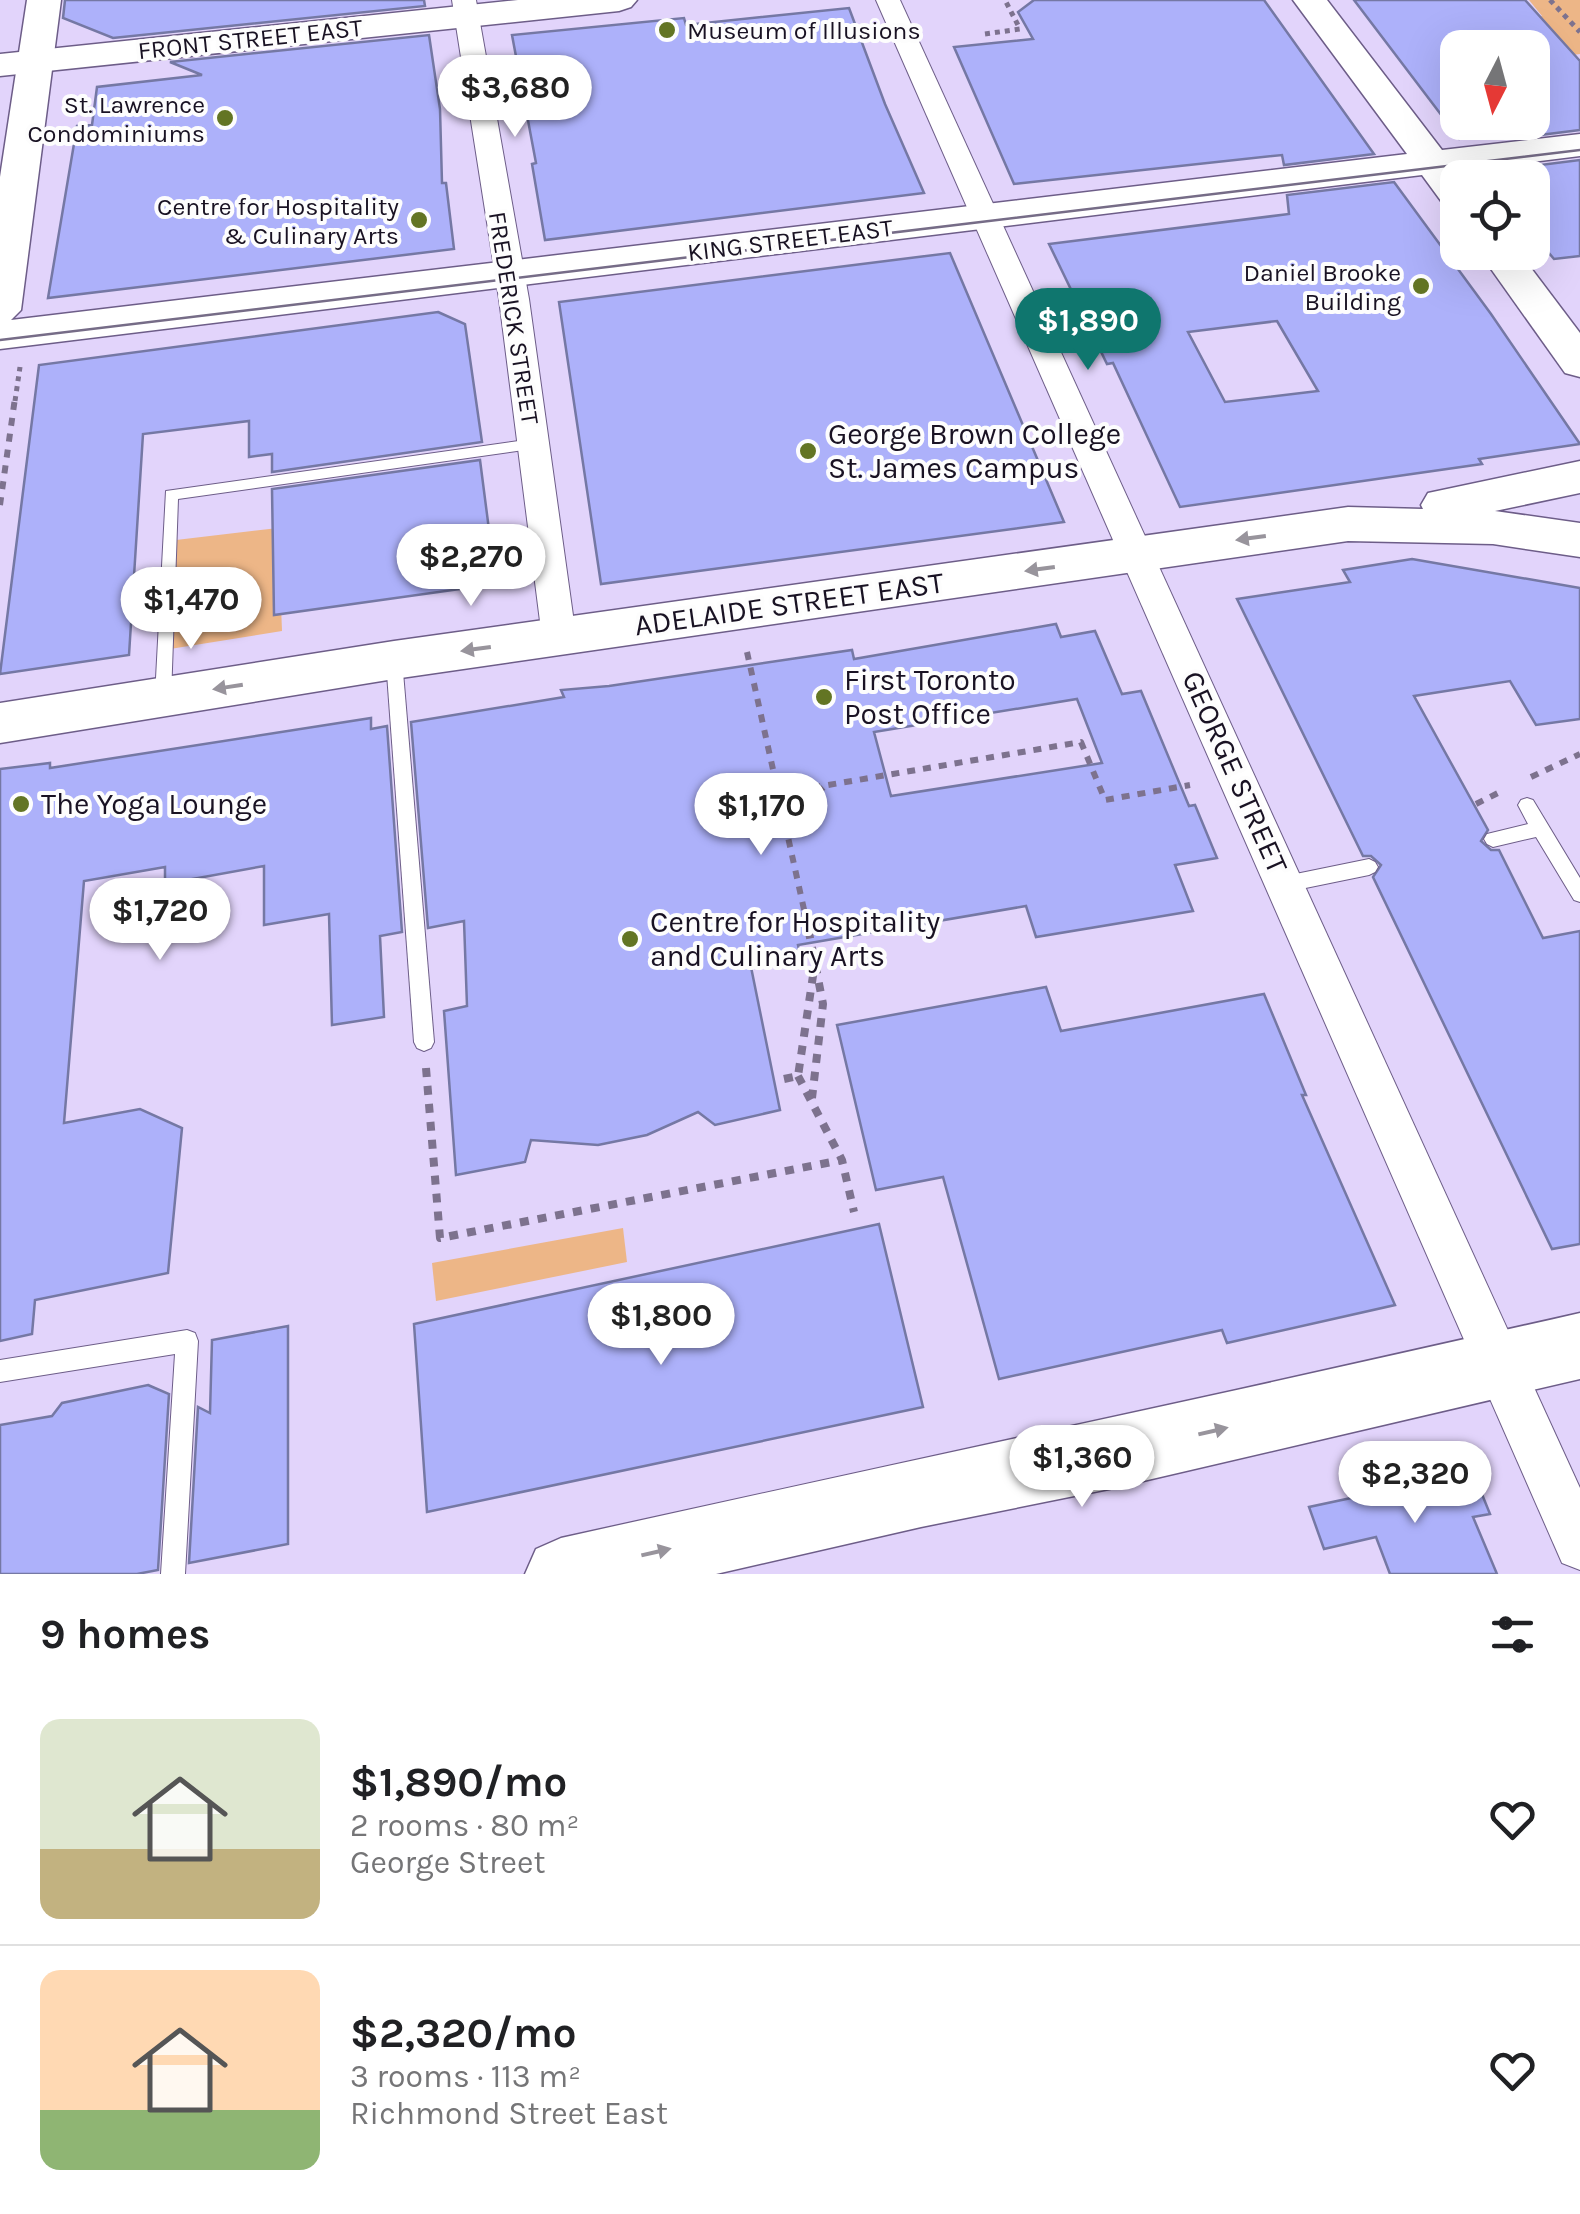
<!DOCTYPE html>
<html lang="en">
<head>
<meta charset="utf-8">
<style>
  body { margin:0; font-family:Karla,sans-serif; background:#f6f6f6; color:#202124; height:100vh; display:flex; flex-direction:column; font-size:38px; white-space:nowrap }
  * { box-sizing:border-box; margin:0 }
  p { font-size:32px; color:#757577 }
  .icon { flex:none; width:55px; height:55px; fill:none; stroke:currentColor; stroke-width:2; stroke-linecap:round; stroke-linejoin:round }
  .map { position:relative; height:1574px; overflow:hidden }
  .details { display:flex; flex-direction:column; background:#fff; flex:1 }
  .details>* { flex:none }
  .needle { width:65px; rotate:186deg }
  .fabs { position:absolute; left:1440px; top:30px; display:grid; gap:20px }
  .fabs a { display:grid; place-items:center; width:110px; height:110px; border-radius:20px; background:#fff; box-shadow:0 10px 40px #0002; font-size:50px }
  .price { position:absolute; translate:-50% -85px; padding:0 22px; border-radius:35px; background:#fff; color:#222; font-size:32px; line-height:65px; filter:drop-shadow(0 2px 5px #0008) }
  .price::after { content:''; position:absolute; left:50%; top:60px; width:30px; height:22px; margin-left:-15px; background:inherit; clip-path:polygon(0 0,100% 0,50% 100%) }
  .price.selected { background:#0f766e; color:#fff }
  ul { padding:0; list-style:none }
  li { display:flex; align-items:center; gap:30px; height:250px; padding:0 40px }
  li+li { border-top:2px solid #e0e0e0 }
  li span { display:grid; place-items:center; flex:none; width:280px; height:200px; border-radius:20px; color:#555 }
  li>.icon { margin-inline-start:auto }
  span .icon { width:120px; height:120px; fill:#fffc; stroke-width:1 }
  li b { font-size:42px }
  h2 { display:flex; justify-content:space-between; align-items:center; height:120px; padding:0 40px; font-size:42px }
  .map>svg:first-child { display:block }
</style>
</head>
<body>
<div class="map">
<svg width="1580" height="1574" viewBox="0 0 1580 1574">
  <rect width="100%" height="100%" fill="#e2d4fb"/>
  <g fill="#edb687">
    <polygon points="1529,0 1580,0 1580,54 1565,56 1528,18 1542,16"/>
    <polygon points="278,528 282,631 170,649 176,540"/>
    <polygon points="623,1228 627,1262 436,1301 432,1263"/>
  </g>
  <g fill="#adb1fa" stroke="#7578a4" stroke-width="2.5" fill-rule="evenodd">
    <polygon points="65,0 424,0 425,6 113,38 63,18"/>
    <polygon points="1034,0 1264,0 1374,154 1284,165 1282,155 1014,184 954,47 1033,39 1018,12"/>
    <polygon points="1354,0 1525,0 1580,61 1580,130 1532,136 1532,48 1458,48 1458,137"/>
    <polygon points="849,8 885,104 924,193 545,240 532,164 536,163 512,35 684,18 686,25"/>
    <polygon points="429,35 440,109 442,183 446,183 454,249 48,298 77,126 92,125 97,87 202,75 170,62"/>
    <polygon points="1580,160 1580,256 1554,259 1532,233 1532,166"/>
    <path d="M1394,182L1491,314L1580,444L1479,459L1482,464L1180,507L1113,363L1107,364L1049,244L1289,214L1287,195ZM1277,321L1318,391L1225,402L1188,332Z"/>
    <polygon points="950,253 1064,522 601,584 559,302"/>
    <polygon points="438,312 465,324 482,442 272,472 272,454 249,457 249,421 143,434 129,655 0,674 39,365"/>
    <polygon points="480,460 496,584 274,615 272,489"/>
    <polygon points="1412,559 1580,588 1580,719 1536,725 1510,681 1414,696 1488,830 1481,841 1491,850 1499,850 1543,938 1580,931 1580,1244 1552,1249 1373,877 1381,865 1371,856 1363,856 1237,599 1350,582 1343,570"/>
    <path d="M1056,624L1061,637L1095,631L1122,694L1141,691L1189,806L1195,805L1217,858L1175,865L1193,911L1036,937L1026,906L798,945L799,950L771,956V964L751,967L780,1110L715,1125L698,1112L647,1135L598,1145L531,1140L525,1162L456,1175L444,1011L467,1006L464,921L428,928L411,722L564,697L561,690L609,686L852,650L854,659ZM1077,699L1102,763L891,796L874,732Z"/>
    <polygon points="371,718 371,729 387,726 402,932 380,936 384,1017 332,1025 329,914 264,925 264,866 165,884 165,867 84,881 64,1123 140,1109 182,1128 168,1273 35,1300 32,1334 0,1341 0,769 50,763 50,768"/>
    <polygon points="1046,987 1061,1031 1264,994 1306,1095 1302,1095 1395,1305 1227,1343 1222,1330 999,1379 943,1177 876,1190 837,1025"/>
    <polygon points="879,1224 923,1407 427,1512 414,1324"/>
    <polygon points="288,1326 288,1544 189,1563 198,1407 210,1413 212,1340"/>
    <polygon points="148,1385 169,1394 158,1570 137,1574 0,1574 0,1425 52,1416 62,1403"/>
    <polygon points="1473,1472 1490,1514 1473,1517 1497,1574 1390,1574 1376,1537 1324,1549 1309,1507"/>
  </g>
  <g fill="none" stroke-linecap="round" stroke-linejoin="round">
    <g stroke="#6d5d88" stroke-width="2">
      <g id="lane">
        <polygon points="533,439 538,440 538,448 178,499 171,697 169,702 157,702 155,697 166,491"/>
        <polygon points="394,654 402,660 434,1042 431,1048 424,1051 417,1048 414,1042 386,660"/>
        <polygon points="1527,798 1533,800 1580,878 1580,902 1574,900 1536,837 1493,847 1487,844 1484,839 1487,834 1528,824 1518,805 1521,800"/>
        <polygon points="1369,859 1375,862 1378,867 1375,872 1369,875 1286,892 1280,890 1277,884 1280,878 1286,876"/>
        <polygon points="187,1330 195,1333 198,1341 185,1574 161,1574 175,1354 0,1382 0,1360"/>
      </g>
    </g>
    <g stroke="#6d5d88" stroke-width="2">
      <g id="street">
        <polygon points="452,0 476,0 529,299 576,637 571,646 559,650 547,646 542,637 499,299"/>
        <polygon points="876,0 900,0 1580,1488 1580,1570 1562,1563"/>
      </g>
    </g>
    <g stroke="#6d5d88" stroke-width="3">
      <g id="secondary">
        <polygon points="27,0 61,0 21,310 11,320 1407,154 1293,0 1327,0 1442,150 1580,134 1580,156 1458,171 1463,178 1458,178 1458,208 1444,205 1422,175 0,349 0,177"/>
        <polygon points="1479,252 1519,252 1580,333 1580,377 1565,373"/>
        <polygon points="1580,461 1580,493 1495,511 1580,523 1580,557 1493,544 1348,541 394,679 0,743 0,703 394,641 1348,507 1423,509 1421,505 1428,493"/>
        <path d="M1580,1313V1379L1109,1489L921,1527L716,1574H525L536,1549L561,1538C900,1462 1241,1391 1580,1313Z"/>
      </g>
    </g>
    <g stroke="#6d5d88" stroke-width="3">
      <polygon id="primary" points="518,0 637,0 631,7 619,11 0,76 0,54"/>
    </g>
    <g stroke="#7d728e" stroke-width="5" stroke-dasharray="5 5" stroke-linecap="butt">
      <polyline points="1550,0 1580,32"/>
      <polyline points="985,34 1020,29 1005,0"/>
      <polyline points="15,401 20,367"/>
    </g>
    <g stroke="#7d728e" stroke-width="6" stroke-dasharray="8 8" stroke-linecap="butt">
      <polyline points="0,505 15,398"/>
      <polyline points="747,652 805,914"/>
      <polyline points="1531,777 1580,754"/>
      <polyline points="781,793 1081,742 1105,800 1190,785"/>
      <polyline points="1476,804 1502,791"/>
      <polyline points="789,831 806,803 825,786"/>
    </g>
    <g stroke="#7d728e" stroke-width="8" stroke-dasharray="9 9" stroke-linecap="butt">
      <polyline points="805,912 823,1004 812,1098"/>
      <polyline points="426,1068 440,1238 842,1160"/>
      <polyline points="798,1076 842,1160 854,1212"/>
      <polyline points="784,1079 798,1076 814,969"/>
    </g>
    <use href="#lane" fill="#fff" fill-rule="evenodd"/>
    <use href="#street" fill="#fff" fill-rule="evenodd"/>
    <use href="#secondary" fill="#fff" fill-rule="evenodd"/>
    <use href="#primary" fill="#fff" fill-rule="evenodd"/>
    <polyline stroke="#766c87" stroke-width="2.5" points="0,340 1580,150"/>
  </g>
  <defs><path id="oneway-solid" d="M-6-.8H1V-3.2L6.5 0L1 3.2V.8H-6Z" transform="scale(2.5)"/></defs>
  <g fill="#98949c">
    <use href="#oneway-solid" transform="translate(1251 538) rotate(172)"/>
    <use href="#oneway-solid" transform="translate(1040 569) rotate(172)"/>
    <use href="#oneway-solid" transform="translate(476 649) rotate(172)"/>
    <use href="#oneway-solid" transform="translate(228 687) rotate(171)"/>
    <use href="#oneway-solid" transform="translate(1213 1431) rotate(-13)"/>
    <use href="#oneway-solid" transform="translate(656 1552) rotate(-13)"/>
  </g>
  <g fill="#637524" stroke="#fdfdfd" stroke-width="4">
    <circle cx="667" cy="30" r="10"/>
    <circle cx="225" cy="118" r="10"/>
    <circle cx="419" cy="220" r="10"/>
    <circle cx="1421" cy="286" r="10"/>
    <circle cx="808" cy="451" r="10"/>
    <circle cx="824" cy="697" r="10"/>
    <circle cx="21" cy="804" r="10"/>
    <circle cx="630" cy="939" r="10"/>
  </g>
  <g text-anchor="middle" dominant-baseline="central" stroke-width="8" stroke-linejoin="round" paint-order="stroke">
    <g font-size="25" fill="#191223" stroke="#fdfdfd" text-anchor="end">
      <text x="687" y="30" text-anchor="start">Museum of Illusions</text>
      <text x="205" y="104">St. Lawrence<tspan x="205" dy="29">Condominiums</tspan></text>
      <text x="399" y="206">Centre for Hospitality<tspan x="399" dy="29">&amp; Culinary Arts</tspan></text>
      <text x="1401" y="272">Daniel Brooke<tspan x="1401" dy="29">Building</tspan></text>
    </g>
    <g font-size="25" fill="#191223" stroke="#fdfdfd">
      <text transform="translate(250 39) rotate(-6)">FRONT STREET EAST</text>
      <text transform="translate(790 240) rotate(-7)">KING STREET EAST</text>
      <text transform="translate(514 318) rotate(81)">FREDERICK STREET</text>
    </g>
    <g font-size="30" fill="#191223" stroke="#fdfdfd" text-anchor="start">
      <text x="828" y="434">George Brown College<tspan x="828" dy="34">St. James Campus</tspan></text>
      <text x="844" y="680">First Toronto<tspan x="844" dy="34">Post Office</tspan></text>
      <text x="41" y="804">The Yoga Lounge</text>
      <text x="650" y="922">Centre for Hospitality<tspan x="650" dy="34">and Culinary Arts</tspan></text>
    </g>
    <g font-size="30" fill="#191223" stroke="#fdfdfd">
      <text transform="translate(789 604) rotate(-8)">ADELAIDE STREET EAST</text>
      <text transform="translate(1235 772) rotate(66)">GEORGE STREET</text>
    </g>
  </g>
</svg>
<div class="fabs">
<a><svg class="needle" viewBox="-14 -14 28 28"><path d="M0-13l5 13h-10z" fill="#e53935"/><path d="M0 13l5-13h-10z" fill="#757577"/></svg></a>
<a><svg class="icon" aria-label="locate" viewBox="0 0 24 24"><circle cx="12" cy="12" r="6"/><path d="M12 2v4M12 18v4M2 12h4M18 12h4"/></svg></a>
</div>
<b class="price" style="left:515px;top:140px">$3,680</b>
<b class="price selected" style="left:1088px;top:373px">$1,890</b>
<b class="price" style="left:471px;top:609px">$2,270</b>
<b class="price" style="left:191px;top:652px">$1,470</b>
<b class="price" style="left:761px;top:858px">$1,170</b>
<b class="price" style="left:160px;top:963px">$1,720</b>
<b class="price" style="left:661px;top:1368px">$1,800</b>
<b class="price" style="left:1082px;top:1510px">$1,360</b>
<b class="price" style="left:1415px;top:1526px">$2,320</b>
</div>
<section class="details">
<h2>9 homes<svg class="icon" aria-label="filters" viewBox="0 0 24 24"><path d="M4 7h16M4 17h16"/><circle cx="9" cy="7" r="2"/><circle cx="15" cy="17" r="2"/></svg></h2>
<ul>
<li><span style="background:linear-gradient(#dfe7d0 65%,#c2b280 0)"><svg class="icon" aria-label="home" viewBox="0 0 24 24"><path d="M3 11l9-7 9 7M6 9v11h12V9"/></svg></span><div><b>$1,890/mo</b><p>2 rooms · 80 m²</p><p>George Street</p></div><svg class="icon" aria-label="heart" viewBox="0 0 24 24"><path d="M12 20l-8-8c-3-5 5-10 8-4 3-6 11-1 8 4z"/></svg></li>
<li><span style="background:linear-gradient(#ffd9b3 70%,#8fb573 0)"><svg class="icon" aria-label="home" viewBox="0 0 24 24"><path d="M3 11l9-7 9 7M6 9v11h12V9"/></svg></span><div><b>$2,320/mo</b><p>3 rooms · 113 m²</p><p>Richmond Street East</p></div><svg class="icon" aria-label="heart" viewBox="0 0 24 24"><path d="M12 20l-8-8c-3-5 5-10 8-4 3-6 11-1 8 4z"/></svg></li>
</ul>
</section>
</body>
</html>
